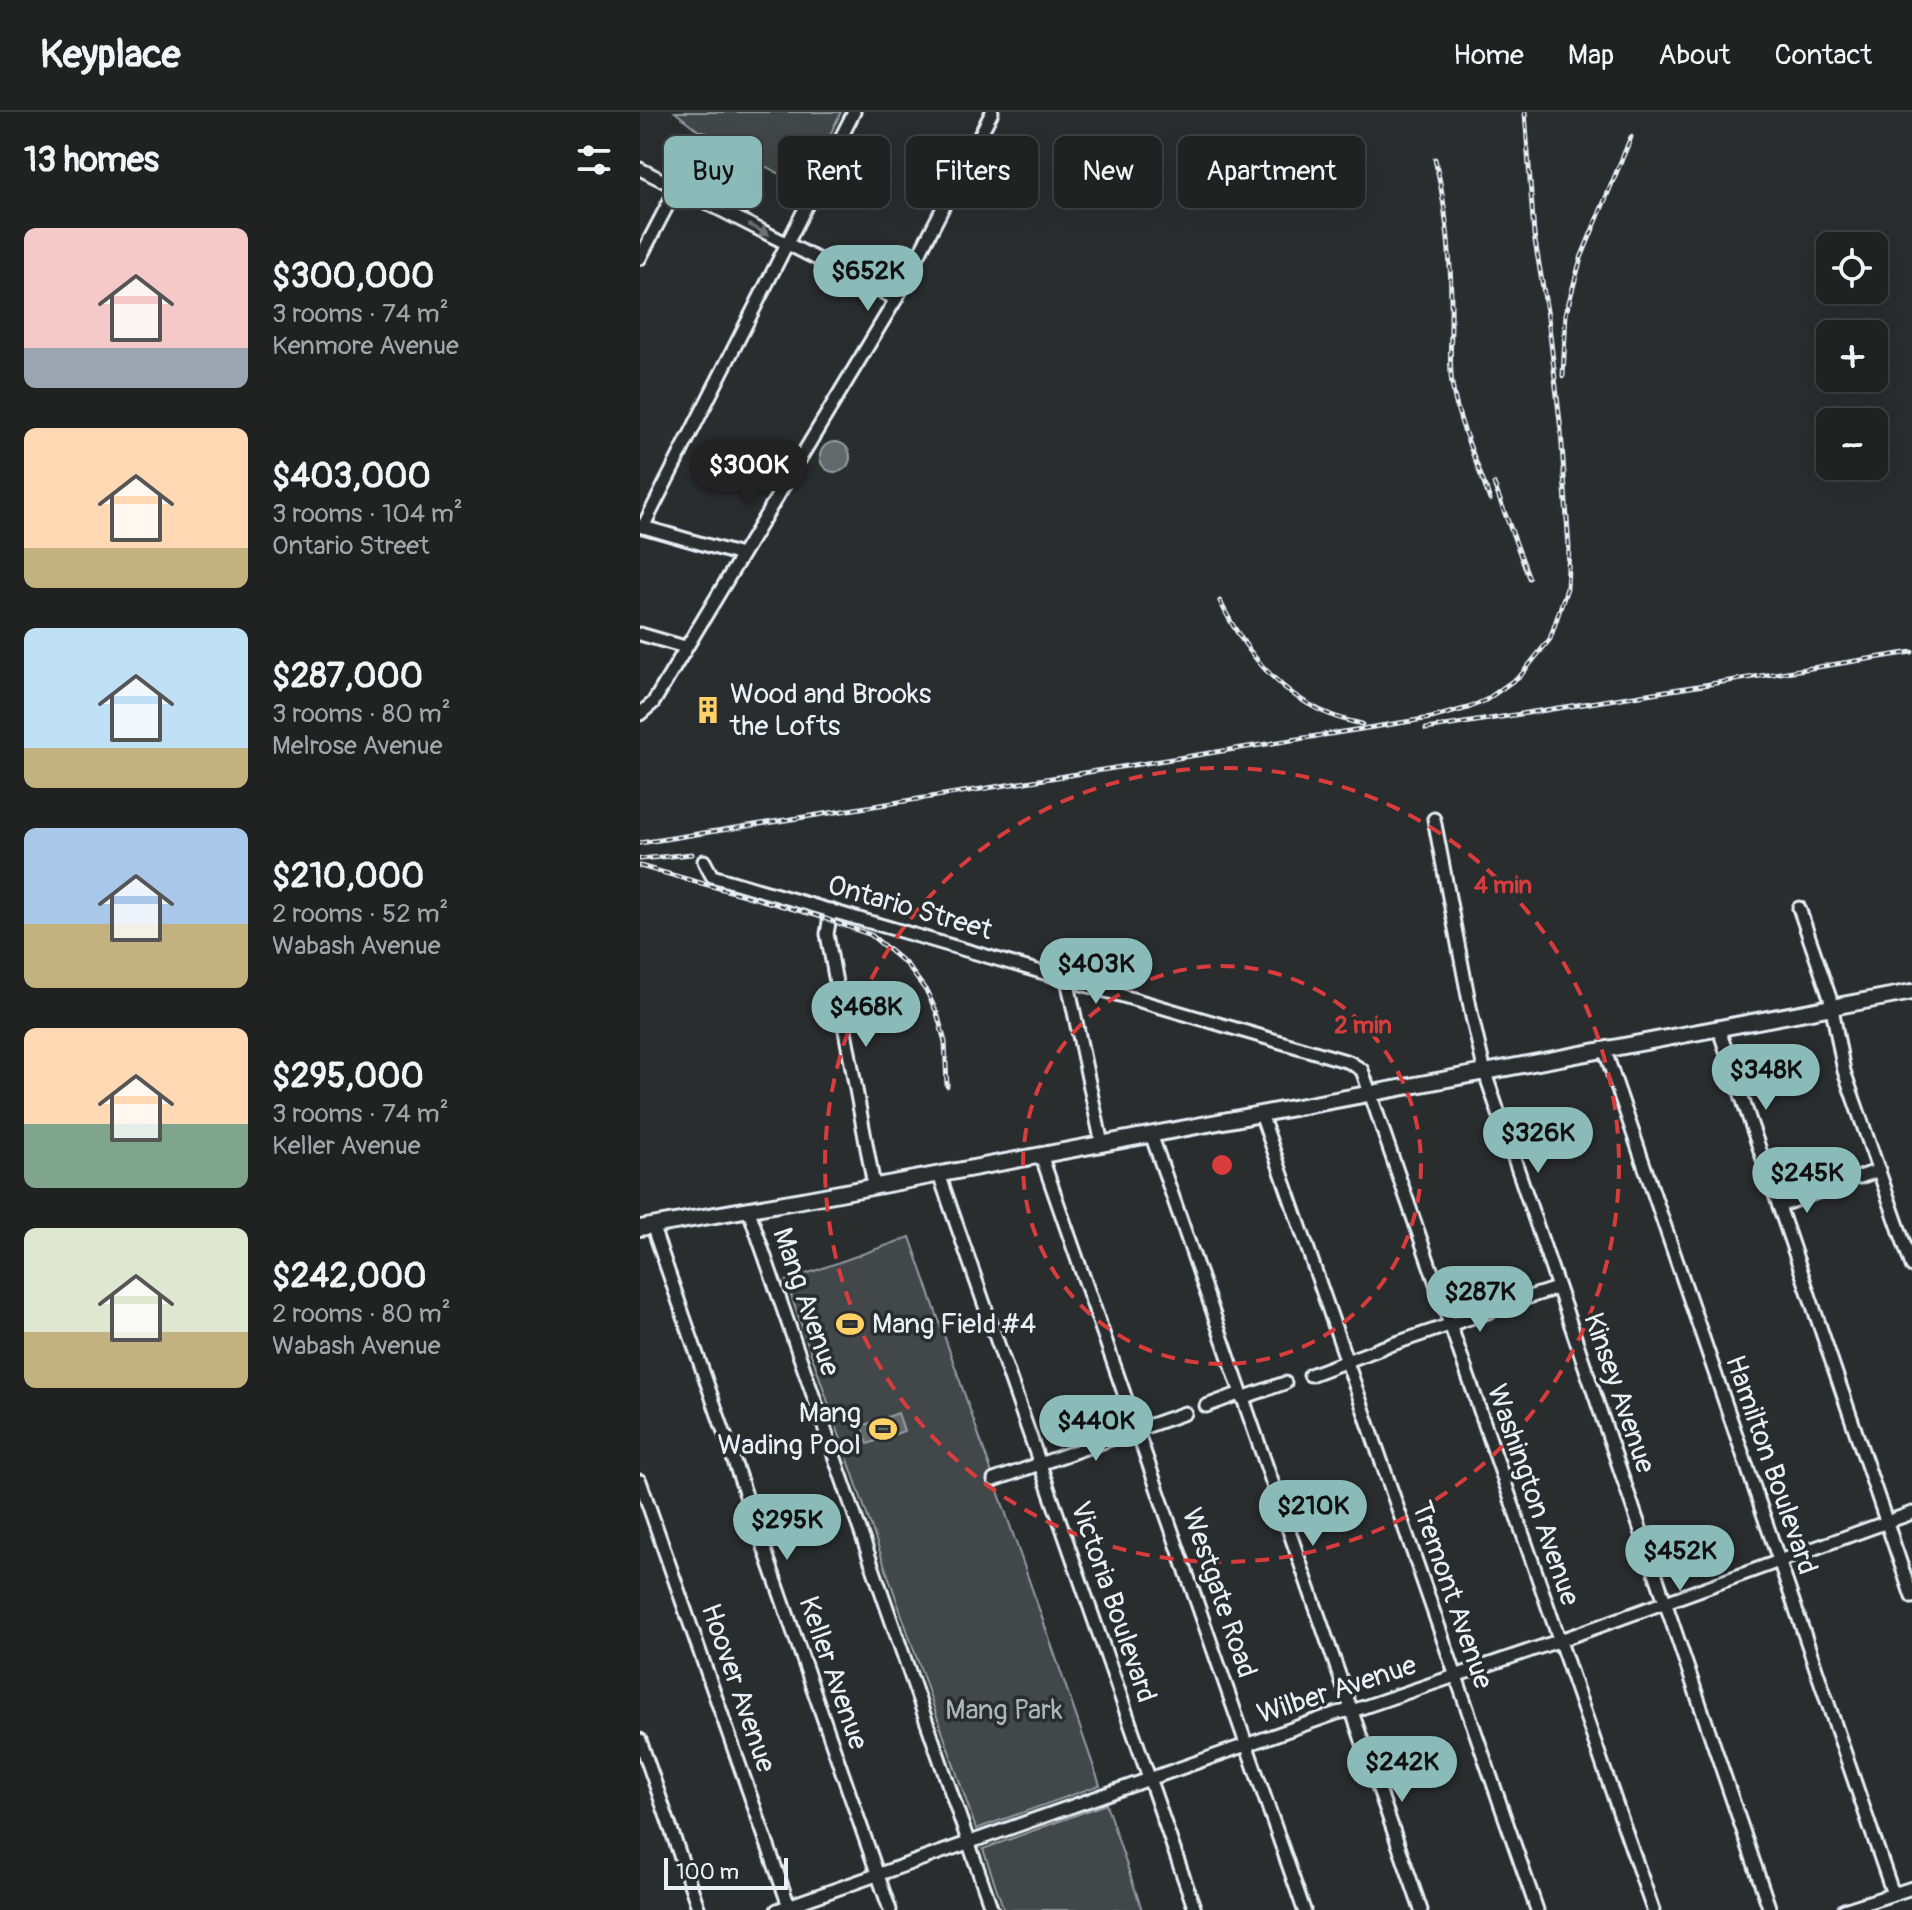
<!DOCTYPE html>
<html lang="en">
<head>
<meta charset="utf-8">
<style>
  body { margin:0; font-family:Pangolin,sans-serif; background:#282a2a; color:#f1f3f6; height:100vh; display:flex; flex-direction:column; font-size:30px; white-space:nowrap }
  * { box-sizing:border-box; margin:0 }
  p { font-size:26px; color:#a2a4a5 }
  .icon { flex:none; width:44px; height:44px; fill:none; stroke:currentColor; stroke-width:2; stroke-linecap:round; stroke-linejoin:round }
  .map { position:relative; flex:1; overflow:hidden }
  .sheet { display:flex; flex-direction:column; background:#202222; width:640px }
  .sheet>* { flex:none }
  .top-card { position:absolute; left:24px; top:24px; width:760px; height:72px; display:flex; gap:16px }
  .buttons { position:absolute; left:1176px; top:120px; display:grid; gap:16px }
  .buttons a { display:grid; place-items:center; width:72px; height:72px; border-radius:12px; background:#202222; box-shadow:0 8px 32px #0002,0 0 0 2px #3d3f40; font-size:40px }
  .scale { position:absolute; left:24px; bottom:20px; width:124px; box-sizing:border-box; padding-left:8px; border:4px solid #e8f1f8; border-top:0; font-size:22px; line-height:28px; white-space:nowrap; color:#e8f1f8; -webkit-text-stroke:6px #2a2d2e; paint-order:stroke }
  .price { position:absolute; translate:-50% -68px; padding:0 18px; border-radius:28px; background:#8bbbb9; color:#111; font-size:26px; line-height:52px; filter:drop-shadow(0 2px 4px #0008) }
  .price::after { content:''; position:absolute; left:50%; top:48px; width:24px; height:18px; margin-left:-12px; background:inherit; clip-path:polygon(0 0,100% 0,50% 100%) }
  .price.on { background:#222; color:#fff }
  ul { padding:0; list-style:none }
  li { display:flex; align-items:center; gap:24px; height:200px; padding:0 24px }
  li span { display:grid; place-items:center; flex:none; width:224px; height:160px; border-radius:12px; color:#555 }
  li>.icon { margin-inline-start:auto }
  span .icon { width:96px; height:96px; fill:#fffc; stroke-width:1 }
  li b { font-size:34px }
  h2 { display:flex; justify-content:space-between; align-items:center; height:96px; padding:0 24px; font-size:34px }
  .pill { padding:0 28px; border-radius:12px; background:#202222; box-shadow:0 8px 32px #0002,0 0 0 2px #3d3f40; font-size:28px; line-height:72px }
  .pill.on { background:#8bbbb9; color:#111 }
  header { display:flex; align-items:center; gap:48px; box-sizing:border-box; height:112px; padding:0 40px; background:#202222; border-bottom:2px solid #3d3f40 }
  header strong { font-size:38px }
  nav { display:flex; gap:44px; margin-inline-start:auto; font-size:28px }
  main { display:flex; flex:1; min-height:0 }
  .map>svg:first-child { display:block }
</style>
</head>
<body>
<header>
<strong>Keyplace</strong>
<nav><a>Home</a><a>Map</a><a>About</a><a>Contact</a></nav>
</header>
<main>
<section class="sheet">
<h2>13 homes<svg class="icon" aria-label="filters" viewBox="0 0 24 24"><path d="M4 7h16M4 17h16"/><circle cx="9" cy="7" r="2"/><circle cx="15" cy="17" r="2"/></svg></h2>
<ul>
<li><span style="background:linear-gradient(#f6c9c9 75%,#9aa5b1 0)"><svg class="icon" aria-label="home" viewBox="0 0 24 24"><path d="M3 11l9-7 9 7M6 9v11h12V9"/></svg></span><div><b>$300,000</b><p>3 rooms · 74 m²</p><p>Kenmore Avenue</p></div></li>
<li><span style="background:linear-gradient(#ffd9b3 75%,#c2b280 0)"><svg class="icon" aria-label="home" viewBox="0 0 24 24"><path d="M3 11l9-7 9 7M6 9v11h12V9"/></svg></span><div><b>$403,000</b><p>3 rooms · 104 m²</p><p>Ontario Street</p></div></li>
<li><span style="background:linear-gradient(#bfe0f5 75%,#c2b280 0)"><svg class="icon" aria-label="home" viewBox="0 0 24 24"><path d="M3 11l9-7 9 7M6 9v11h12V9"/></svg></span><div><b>$287,000</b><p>3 rooms · 80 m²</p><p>Melrose Avenue</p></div></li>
<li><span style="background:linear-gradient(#a9c7e8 60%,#c2b280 0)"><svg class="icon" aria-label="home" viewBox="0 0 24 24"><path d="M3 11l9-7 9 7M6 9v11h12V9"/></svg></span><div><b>$210,000</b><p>2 rooms · 52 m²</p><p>Wabash Avenue</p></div></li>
<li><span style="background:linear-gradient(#ffd9b3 60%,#7fa58c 0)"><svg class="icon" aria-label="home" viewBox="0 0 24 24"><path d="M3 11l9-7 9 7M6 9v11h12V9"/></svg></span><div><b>$295,000</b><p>3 rooms · 74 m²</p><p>Keller Avenue</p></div></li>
<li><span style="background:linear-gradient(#dfe7d0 65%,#c2b280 0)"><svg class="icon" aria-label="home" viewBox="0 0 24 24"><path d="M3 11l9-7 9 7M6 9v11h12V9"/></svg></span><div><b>$242,000</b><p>2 rooms · 80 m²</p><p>Wabash Avenue</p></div></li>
</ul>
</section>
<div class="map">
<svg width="1272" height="1798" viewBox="0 0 1272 1798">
  <rect width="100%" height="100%" fill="#2a2d2e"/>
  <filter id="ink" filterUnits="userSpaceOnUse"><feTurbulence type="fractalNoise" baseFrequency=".0125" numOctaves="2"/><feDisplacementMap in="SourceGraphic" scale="16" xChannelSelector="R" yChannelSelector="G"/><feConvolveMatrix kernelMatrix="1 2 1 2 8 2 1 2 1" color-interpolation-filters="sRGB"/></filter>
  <g filter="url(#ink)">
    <g fill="#424648" stroke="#959ca0" stroke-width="2">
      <polygon points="35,0 201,0 165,75 60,20"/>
      <polygon points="270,1125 460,1673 336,1717 146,1169"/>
      <polygon points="466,1692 502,1798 364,1798 343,1737"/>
    </g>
    <g fill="#63686b" stroke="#989fa3" stroke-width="2">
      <circle cx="195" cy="345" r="15"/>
      <polygon points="258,1301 264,1319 228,1332 222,1314"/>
    </g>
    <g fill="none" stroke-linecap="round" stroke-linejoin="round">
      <g stroke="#e8f1f8" stroke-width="17">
        <g id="minor">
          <polyline points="0,57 256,187"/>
          <polyline points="0,146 62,27"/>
          <polyline points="0,414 101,443"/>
          <polyline points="3,415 214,0"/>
          <polyline points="0,522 45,535"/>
          <polyline points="0,602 13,591 256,187 352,0"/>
          <polyline points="794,707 832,905 845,961 1130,1798"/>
          <polyline points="64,749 72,764 709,950 722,958 1013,1798"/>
          <polyline points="1159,796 1190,886 1204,959 1272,1154"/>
          <polyline points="191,798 187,822 234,1074"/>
          <polyline points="427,867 462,1032"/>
          <polyline points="1079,918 1272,1485"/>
          <polyline points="965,939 1253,1782"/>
          <polyline points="621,1002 897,1798"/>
          <polyline points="511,1022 781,1798"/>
          <polyline points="401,1043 664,1798"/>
          <polyline points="299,1062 555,1798"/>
          <polyline points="1220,1065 1239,1058"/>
          <polyline points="1139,1094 1183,1078"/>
          <polyline points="108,1096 352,1798"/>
          <polyline points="12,1113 250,1798"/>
          <polyline points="877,1189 917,1176"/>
          <polyline points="750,1233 860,1196"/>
          <polyline points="670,1263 744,1235"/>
          <polyline points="602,1286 645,1271"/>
          <polyline points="566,1294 601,1281"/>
          <polyline points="354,1368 545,1301"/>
          <polyline points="0,1369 150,1797"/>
          <polyline points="0,1628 59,1798"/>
          <polyline points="137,1798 697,1601 718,1597 918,1529 1272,1401"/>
          <polyline points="1204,1798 1272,1776"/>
        </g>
      </g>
      <g stroke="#e8f1f8" stroke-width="20">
        <polyline id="major" points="0,1116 162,1088 1272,880"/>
      </g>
      <use href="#minor" stroke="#2a2d2e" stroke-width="11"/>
      <use href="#major" stroke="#2a2d2e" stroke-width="14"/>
      <g stroke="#e8f1f8" stroke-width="5">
        <g id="rail">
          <path d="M795,47C808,101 812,155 811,211C811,231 809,251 812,272C818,311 837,350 850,388"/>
          <polyline points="923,264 926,201 941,146 991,25"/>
          <polyline points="854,372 889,466"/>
          <path d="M580,489C609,549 654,599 722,612"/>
          <polyline points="786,617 1272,540"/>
          <polyline points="0,731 791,606 828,596 846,588 881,563 910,527 927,476 929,436 921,319 908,205 894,123 885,0"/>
          <polyline points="0,747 52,742"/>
          <polyline points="0,754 175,803 231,823 267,853 287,880 297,901 305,930 307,974"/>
        </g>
      </g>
      <use href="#rail" stroke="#2a2d2e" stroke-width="2" stroke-dasharray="6" stroke-linecap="butt"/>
    </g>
    <defs><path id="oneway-solid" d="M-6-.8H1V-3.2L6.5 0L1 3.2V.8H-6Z" transform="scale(2)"/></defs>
    <use fill="#6c7275" href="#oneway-solid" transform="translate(119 118) rotate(27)"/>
  </g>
  <g fill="none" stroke="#d83c3d" stroke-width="4" stroke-dasharray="14 10">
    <circle cx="582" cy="1053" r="199"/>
    <circle cx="582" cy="1053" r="397"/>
  </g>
  <defs>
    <g id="building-bare" transform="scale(2.16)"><path d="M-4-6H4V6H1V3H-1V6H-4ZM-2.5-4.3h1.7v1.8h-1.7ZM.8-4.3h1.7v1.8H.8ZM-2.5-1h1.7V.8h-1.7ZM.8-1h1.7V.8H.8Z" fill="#ffd166" stroke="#2a2d2e" stroke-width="2.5" paint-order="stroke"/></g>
    <g id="stadium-bare" transform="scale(2.16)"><path d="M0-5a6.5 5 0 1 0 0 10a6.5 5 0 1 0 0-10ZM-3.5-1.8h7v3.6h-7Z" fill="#ffd166" stroke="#2a2d2e" stroke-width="2.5" paint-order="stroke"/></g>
  </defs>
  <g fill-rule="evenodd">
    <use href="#building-bare" x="68" y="598"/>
    <use href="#stadium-bare" x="210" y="1212"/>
    <use href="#stadium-bare" x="243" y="1317"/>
  </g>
  <g text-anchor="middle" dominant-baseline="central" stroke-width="7" stroke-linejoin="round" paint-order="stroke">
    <g font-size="28" fill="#e8f1f8" stroke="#2a2d2e" text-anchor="start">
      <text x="90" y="582">Wood and Brooks<tspan x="90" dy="32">the Lofts</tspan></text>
      <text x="232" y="1212">Mang Field #4</text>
      <text x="221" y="1301" text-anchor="end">Mang<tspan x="221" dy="32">Wading Pool</tspan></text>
    </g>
    <g font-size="28" fill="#e8f1f8" stroke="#2a2d2e">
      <text transform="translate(270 796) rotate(16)">Ontario Street</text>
      <text transform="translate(166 1190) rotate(71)">Mang Avenue</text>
      <text transform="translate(979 1281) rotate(71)">Kinsey Avenue</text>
      <text transform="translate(1131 1353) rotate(71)">Hamilton Boulevard</text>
      <text transform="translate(893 1383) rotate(71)">Washington Avenue</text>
      <text transform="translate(579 1481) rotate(71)">Westgate Road</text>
      <text transform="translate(812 1483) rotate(71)">Tremont Avenue</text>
      <text transform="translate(473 1490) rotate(71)">Victoria Boulevard</text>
      <text transform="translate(193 1561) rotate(71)">Keller Avenue</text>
      <text transform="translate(98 1576) rotate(71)">Hoover Avenue</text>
      <text transform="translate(697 1578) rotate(-18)">Wilber Avenue</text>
    </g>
    <g font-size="28" fill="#aeb5ba" stroke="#2a2d2e">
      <text x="364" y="1598">Mang Park</text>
    </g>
  </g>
  <circle cx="582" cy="1053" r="12" fill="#d83c3d" stroke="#2a2d2e" stroke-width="4"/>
  <g font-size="24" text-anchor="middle" font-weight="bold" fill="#d83c3d" stroke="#2a2d2e" stroke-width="7" stroke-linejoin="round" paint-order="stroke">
    <text x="863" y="781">4 min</text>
    <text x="723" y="921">2 min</text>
  </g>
</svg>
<div class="buttons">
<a><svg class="icon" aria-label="locate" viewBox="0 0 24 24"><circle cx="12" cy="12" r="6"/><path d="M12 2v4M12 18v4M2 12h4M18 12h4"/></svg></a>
<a>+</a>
<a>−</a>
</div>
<div class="scale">100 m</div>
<b class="price" style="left:228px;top:201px">$652K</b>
<b class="price on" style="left:109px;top:395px">$300K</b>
<b class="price" style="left:456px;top:894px">$403K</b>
<b class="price" style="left:226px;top:937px">$468K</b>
<b class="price" style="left:1126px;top:1000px">$348K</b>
<b class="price" style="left:898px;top:1063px">$326K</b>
<b class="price" style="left:1167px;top:1103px">$245K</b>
<b class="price" style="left:840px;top:1222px">$287K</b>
<b class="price" style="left:456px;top:1351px">$440K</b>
<b class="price" style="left:673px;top:1436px">$210K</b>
<b class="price" style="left:147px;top:1450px">$295K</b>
<b class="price" style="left:1040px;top:1481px">$452K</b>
<b class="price" style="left:762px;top:1692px">$242K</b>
<div class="top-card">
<a class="pill on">Buy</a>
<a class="pill">Rent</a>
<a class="pill">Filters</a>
<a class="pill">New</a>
<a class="pill">Apartment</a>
</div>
</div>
</main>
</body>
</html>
